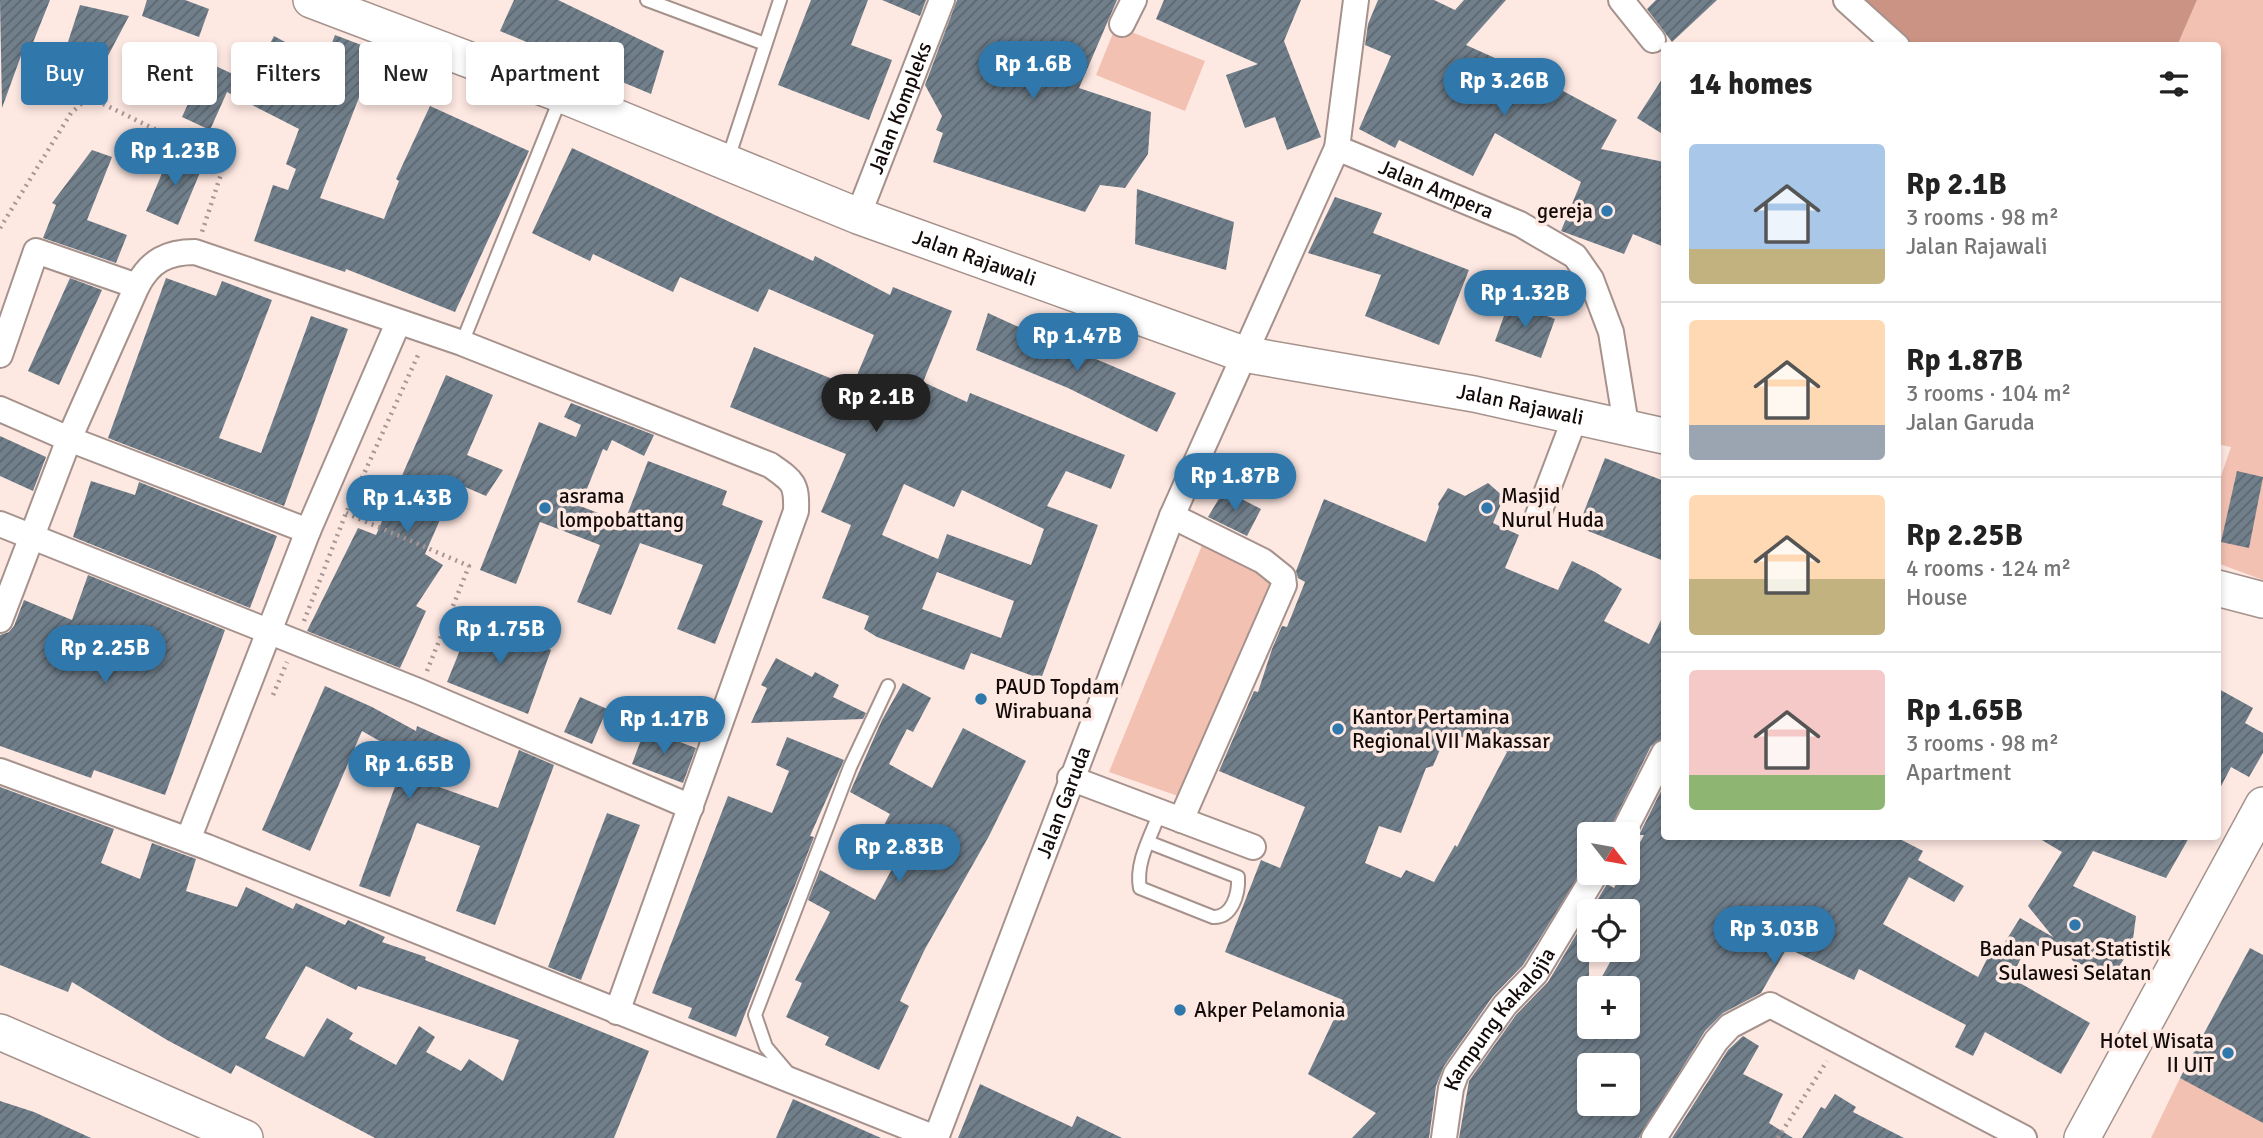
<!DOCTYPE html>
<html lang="en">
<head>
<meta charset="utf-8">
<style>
  body { margin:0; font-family:Signika,sans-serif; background:#f6f6f6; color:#222; height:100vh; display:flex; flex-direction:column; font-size:26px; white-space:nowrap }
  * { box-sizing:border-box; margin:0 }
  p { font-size:23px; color:#767676 }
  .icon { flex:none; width:38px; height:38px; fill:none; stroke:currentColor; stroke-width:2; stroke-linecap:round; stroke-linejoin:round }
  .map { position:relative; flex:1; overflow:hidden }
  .sheet { position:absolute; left:1661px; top:42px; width:560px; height:798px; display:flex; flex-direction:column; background:#fff; border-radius:7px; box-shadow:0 4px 10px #0003 }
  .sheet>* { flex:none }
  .banner { position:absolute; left:21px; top:42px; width:665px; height:63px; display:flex; gap:14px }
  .needle { width:46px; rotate:121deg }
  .controls { position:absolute; left:1577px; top:822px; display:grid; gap:14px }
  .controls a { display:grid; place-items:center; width:63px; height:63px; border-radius:7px; background:#fff; box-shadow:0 4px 10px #0003; font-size:35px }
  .price { position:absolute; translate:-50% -60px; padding:0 16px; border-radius:24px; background:#3078ac; color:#fff; font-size:23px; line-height:46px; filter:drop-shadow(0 2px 4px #0008) }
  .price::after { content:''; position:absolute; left:50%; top:42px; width:21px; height:16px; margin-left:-10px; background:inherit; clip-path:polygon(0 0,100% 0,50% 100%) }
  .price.current { background:#222; color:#fff }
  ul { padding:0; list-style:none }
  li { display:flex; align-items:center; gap:21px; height:175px; padding:0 28px }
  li+li { border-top:2px solid #e0e0e0 }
  li span { display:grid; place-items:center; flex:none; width:196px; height:140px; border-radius:7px; color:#555 }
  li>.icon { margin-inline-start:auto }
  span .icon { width:84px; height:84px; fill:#fffc; stroke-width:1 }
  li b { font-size:30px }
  h2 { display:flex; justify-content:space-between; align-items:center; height:84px; padding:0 28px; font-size:30px }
  .tag { padding:0 24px; border-radius:7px; background:#fff; box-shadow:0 4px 10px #0003; font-size:24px; line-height:63px }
  .tag.current { background:#3078ac; color:#fff }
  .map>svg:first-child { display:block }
</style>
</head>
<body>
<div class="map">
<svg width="2263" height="1138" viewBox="0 0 2263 1138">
  <defs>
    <pattern id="building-hatch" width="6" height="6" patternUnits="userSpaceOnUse" patternTransform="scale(1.75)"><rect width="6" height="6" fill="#717f8b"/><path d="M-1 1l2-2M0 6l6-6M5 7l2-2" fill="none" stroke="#5b6670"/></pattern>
  </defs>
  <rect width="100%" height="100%" fill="#fee8e2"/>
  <g fill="#f2c1b2">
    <polygon points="2197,0 2263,0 2263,580 2217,563 2217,488 2231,447 2217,444 2217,46 2177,46"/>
    <polygon points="1116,26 1205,61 1185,111 1096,75"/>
    <polygon points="1203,543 1276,577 1181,797 1109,772"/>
    <polygon points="2180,1078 2263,1121 2263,1138 2151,1138"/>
  </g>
  <polygon fill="#cb9383" points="1858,0 2197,0 2177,46 1908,45"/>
  <g fill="url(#building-hatch)" fill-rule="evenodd">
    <polygon points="0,0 50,0 28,55 22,53 2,108"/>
    <polygon points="147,0 185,0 209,9 199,37 142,16"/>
    <polygon points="514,0 558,0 664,51 651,94 500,31"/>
    <polygon points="811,0 868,0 851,45 892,60 869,120 778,85"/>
    <polygon points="882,0 926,0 920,16"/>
    <polygon points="957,0 1117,0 1079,88 1151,112 1148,154 1125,188 1100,185 1085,212 933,162 943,133 936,130 942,116 925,85"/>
    <polygon points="1164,0 1301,0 1284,41 1321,137 1287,150 1275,117 1245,128 1226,75 1258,64 1156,19"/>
    <polygon points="1378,0 1434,0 1455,10 1464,0 1506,0 1466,45 1537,77 1617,120 1601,149 1664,162 1664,247 1633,234 1624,254 1561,231 1581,182 1495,133 1473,176 1399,140 1395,148 1359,129 1391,56 1365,45 1368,24"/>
    <polygon points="1656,0 1717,0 1672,42 1647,9"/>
    <polygon points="80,5 129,16 90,90 53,88"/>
    <polygon points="335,35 377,51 320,198 384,219 399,181 396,179 430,106 529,151 455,312 346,269 345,272 254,241 273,185 288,190 296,169 286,164 299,129 227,92 210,130 182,117 207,62 250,82 274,36 324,63"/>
    <polygon points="1664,76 1664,135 1637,118"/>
    <path d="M572,148L813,261L815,256L890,295L893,287L952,311L923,382L967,402L970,393L1125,455L1111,489L1066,471L1047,506L1098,525L1041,679L971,653L964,670L877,637L864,629L869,616L822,598L851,525L821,512L846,454L730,407L754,347L852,387L874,335L769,289L758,312L680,277L673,292L593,254L590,261L532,233ZM904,484L954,507L962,490L1044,529L1031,565L947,534L938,559L882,535ZM937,572L1014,601L1001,638L922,609Z"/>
    <polygon points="92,150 112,157 87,220 127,235 116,263 43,238 56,205 52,203"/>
    <polygon points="171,152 204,163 178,225 146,211"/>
    <polygon points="1137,189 1234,222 1226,270 1135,244"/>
    <polygon points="1335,197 1382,213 1373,233 1469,270 1439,345 1365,316 1381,275 1308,253"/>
    <polygon points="70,278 102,290 59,385 28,371"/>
    <polygon points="166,278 216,296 222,281 272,300 219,438 261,453 311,316 348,329 284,506 108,438"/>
    <polygon points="1509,302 1555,319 1541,358 1495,341"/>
    <polygon points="988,313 1082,356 1084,354 1176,393 1157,432 1068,388 976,350"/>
    <polygon points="446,375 493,395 467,455 503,470 486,496 456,483 425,554 443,565 416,606 426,611 400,668 307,631 358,528 376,535"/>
    <polygon points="571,403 654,435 644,456 612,440 607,451 603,449 580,506 624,523 648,461 727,491 722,505 763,521 715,644 677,629 703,565 640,543 611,615 577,602 600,545 540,522 516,584 480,570 539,422 576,437 581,425 564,417"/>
    <polygon points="0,436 46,457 33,491 0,476"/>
    <polygon points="1605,458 1664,481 1664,561 1578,527"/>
    <polygon points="2237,471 2263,477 2249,548 2221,542"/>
    <polygon points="91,481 135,495 139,482 277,536 250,608 73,537"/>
    <path d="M1488,483L1504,497L1493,523L1519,535L1505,568L1558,590L1572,561L1595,572L1622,589L1604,621L1649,644L1664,614V738L1651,746L1607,835H1589V860L1523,965L1493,996L1444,1066L1436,1086L1429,1138H1352L1376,1113L1308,1074L1343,1000L1225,952L1261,860L1280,868L1305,807L1219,771L1254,691L1258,692L1272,649L1282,626L1287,627L1305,582L1298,578L1296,571L1324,499L1426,542L1439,507L1438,504L1448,488L1465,496ZM1448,731L1469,740L1472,733L1507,752L1457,847L1455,845L1434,882L1406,870L1401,878L1365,863L1379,826L1401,833L1426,768L1433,766Z"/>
    <polygon points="1224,490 1261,509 1247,536 1208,517"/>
    <polygon points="88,575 225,630 165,795 94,770 91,778 0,746 0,635 9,632 14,626 24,600 72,620"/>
    <polygon points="473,618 551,650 528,714 447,682"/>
    <polygon points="776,658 812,677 815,672 839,685 833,697 866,713 863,719 751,723 767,688 761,685"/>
    <polygon points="903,683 931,698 913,732 907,729 889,764 932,788 963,728 1026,761 989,836 925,949 900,1001 909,1006 879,1070 825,1045 829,1037 786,1017 802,983 795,980 830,912 808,900 820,870 875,900 903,849 879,834 890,814 850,792 882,720"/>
    <polygon points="325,686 372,707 416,731 417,726 455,743 439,787 498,808 519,750 554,765 495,925 456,911 480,846 417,823 390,897 359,886 406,756 362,731 310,851 262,830"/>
    <polygon points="2217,688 2253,708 2245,723 2263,733 2263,753 2249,777 2231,767 2217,794"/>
    <polygon points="580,697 607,709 592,744 564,732"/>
    <polygon points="645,729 696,748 683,783 632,764"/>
    <polygon points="787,737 844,760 810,836 814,837 736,1037 688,1018 692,1008 652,993 728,796 772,813 789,771 776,765"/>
    <path d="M1664,785V836H1894L1923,851L1918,860L1964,886L1954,902L1909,877L1883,924L1978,977L1993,947L2000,950L2020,918L2053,937L2028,906L2062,852L2035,836H2190L2166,878L2093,851L2073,886L2136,916L2132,947L2116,971L2107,967L2100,972L2073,961L2065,951L2062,956L2029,942L2011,978L2090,1023L2061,1074L1985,1032L1973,1056L1955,1047L1966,1025L1859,969L1854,980L1787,948L1761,993L1723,1013L1705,1031L1639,1138H1459L1469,1081L1516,1015L1548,982L1589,913V1027H1628V989H1595L1617,950H1628V933L1640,912H1590L1607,884L1614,888L1622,873H1628V864L1644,835H1639ZM1589,1066H1628V1104H1589Z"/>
    <path d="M0,787L114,829L101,863L140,879L152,843L196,859L186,891L237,907L246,887L293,909L296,903L345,925L348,920L385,937L382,942L426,957L425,960L649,1051L614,1138H375L236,1065L231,1074L167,1040L72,982L68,992L0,965ZM306,966L356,990L358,986L519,1040L503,1081L469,1059L461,1071L426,1052L435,1037L419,1026L396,1065L349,1039L353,1033L327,1018L304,1057L265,1038Z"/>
    <polygon points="607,813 640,825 581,980 548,967"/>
    <polygon points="2250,948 2263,955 2263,1123 2180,1078"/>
    <polygon points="1743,1036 1759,1046 1743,1074 1783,1094 1769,1123 1793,1138 1672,1138 1728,1050"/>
    <polygon points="980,1084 1072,1127 1077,1116 1122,1138 958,1138"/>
    <polygon points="1835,1094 1856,1107 1853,1112 1904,1138 1802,1138 1821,1107 1825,1109"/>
    <polygon points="793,1099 881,1138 776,1138"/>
    <polygon points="0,1101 34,1112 91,1138 0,1138"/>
  </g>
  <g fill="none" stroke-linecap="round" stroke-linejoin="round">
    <g stroke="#a6928c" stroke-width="16">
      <g id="service">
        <polyline points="647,0 765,44"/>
        <polyline points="728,159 780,0"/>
        <polyline points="462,343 561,97"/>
        <path d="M1148,842L1238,877C1239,894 1232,918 1213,917L1140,888C1135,863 1151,836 1160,812"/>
        <polyline points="788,1073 766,1047 755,1015 850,767 888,686"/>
      </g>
    </g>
    <g stroke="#a6928c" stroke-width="28">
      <g id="minor">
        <polyline points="1621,0 1653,40"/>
        <polyline points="1846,0 1897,46"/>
        <polyline points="1122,24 1134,0"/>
        <polyline points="1337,148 1356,0"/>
        <path id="s1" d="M858,216L942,0"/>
        <polyline points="0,355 36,251 137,286"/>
        <polyline points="0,409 69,439 308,531"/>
        <polyline points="1538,515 1576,415"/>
        <polyline points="1172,516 1263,561 1283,577 1284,585 1181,820"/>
        <polyline points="0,524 418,691 691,807"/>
        <path d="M0,620L69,439L137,286C150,261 167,252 195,252L462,343L770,465C793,481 797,483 796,511L617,1012"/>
        <polyline points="0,771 207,847 935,1138"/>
        <polyline points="1070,778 1253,847"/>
        <polyline points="1622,835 1664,753"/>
        <polyline points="188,840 308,531 398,323"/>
        <path id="s2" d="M936,1138L1172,516L1337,148L1520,224L1575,256L1591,279L1611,332L1626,425"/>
        <path id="s3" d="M1444,1138L1451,1088L1456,1074L1505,1005L1535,974L1596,873"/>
        <polyline points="1654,1138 1716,1041 1730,1026 1770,1005 2024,1138"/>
      </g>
    </g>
    <g stroke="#a6928c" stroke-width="38">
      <g id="secondary">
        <path id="s4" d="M311,0L562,95L858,216L1243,354L1474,394L1664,436"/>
        <polyline points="2217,588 2263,600"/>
        <polyline points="0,1032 245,1138"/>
        <polyline points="2082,1138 2263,805"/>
      </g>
    </g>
    <g stroke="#a79692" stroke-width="4.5" stroke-dasharray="2 5" stroke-linecap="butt">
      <polyline points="0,228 71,113 89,97 222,162 221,174 202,232"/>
      <polyline points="346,513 469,566 427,671"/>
      <polyline points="304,621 346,513 419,353"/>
      <polyline points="273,695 287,662"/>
      <polyline points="1778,1138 1827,1061"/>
    </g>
    <use href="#service" stroke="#fff" stroke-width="12"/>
    <use href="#minor" stroke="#fff" stroke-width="24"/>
    <use href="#secondary" stroke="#fff" stroke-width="35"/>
  </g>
  <g fill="#3078ac" stroke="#fee8e2" stroke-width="2.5">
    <circle cx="1607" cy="211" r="7"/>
    <circle cx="545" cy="508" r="7"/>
    <circle cx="1487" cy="508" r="7"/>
    <circle cx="981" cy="699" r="7"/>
    <circle cx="1338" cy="729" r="7"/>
    <circle cx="2075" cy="925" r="7"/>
    <circle cx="1180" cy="1010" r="7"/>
    <circle cx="2228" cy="1053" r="7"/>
  </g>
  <g text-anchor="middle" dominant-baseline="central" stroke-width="7" stroke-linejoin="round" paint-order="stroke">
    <g font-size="21" fill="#120b09" stroke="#fee8e2">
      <text stroke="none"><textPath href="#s1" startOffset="116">Jalan Kompleks</textPath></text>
      <text stroke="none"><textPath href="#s2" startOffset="1176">Jalan Ampera</textPath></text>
      <text stroke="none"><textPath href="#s4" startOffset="712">Jalan Rajawali</textPath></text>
      <text stroke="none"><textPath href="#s4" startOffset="1279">Jalan Rajawali</textPath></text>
      <text stroke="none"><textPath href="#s2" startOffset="359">Jalan Garuda</textPath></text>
      <text stroke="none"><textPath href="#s3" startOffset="135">Kampung Kakalojia</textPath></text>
    </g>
    <g font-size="21" fill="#120b09" stroke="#fee8e2" text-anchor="start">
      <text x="1593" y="211" text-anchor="end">gereja</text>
      <text x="559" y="496">asrama<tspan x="559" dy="24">lompobattang</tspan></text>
      <text x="1501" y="496">Masjid<tspan x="1501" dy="24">Nurul Huda</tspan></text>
      <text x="995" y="687">PAUD Topdam<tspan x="995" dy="24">Wirabuana</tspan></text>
      <text x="1352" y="717">Kantor Pertamina<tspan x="1352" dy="24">Regional VII Makassar</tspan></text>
      <text x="2075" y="949" text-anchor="middle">Badan Pusat Statistik<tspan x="2075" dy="24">Sulawesi Selatan</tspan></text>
      <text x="1194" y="1010">Akper Pelamonia</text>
      <text x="2214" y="1041" text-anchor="end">Hotel Wisata<tspan x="2214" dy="24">II UIT</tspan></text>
    </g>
  </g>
</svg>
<div class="controls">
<a><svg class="needle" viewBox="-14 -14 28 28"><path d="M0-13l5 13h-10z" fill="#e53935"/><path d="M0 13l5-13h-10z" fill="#767676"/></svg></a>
<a><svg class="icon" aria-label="locate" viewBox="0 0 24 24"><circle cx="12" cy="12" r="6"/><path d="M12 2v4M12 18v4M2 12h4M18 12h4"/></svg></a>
<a>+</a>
<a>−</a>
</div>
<b class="price" style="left:1033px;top:101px">Rp 1.6B</b>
<b class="price" style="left:1504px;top:118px">Rp 3.26B</b>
<b class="price" style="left:175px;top:188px">Rp 1.23B</b>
<b class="price" style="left:1525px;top:330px">Rp 1.32B</b>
<b class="price" style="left:1077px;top:373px">Rp 1.47B</b>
<b class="price current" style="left:876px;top:434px">Rp 2.1B</b>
<b class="price" style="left:1235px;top:513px">Rp 1.87B</b>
<b class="price" style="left:407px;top:535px">Rp 1.43B</b>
<b class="price" style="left:500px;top:666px">Rp 1.75B</b>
<b class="price" style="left:105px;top:685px">Rp 2.25B</b>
<b class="price" style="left:664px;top:756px">Rp 1.17B</b>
<b class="price" style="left:409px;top:801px">Rp 1.65B</b>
<b class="price" style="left:899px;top:884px">Rp 2.83B</b>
<b class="price" style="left:1774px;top:966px">Rp 3.03B</b>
<div class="banner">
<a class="tag current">Buy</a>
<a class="tag">Rent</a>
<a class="tag">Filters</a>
<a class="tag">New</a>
<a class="tag">Apartment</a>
</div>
<section class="sheet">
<h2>14 homes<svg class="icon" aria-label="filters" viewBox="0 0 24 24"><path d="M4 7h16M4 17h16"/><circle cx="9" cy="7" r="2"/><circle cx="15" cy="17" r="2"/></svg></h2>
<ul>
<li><span style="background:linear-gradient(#a9c7e8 75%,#c2b280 0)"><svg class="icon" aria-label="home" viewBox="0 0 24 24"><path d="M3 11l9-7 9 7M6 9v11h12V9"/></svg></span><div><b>Rp 2.1B</b><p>3 rooms · 98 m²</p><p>Jalan Rajawali</p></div></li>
<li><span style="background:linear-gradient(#ffd9b3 75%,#9aa5b1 0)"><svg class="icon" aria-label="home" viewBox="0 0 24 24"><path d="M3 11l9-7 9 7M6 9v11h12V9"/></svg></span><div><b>Rp 1.87B</b><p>3 rooms · 104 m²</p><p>Jalan Garuda</p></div></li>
<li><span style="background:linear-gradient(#ffd9b3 60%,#c2b280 0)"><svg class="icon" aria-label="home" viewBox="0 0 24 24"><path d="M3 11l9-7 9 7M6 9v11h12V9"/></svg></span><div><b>Rp 2.25B</b><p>4 rooms · 124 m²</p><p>House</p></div></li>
<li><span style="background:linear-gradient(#f6c9c9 75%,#8fb573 0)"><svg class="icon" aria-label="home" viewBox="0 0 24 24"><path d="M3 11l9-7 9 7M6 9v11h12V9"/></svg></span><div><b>Rp 1.65B</b><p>3 rooms · 98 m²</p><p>Apartment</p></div></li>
</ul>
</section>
</div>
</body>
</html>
